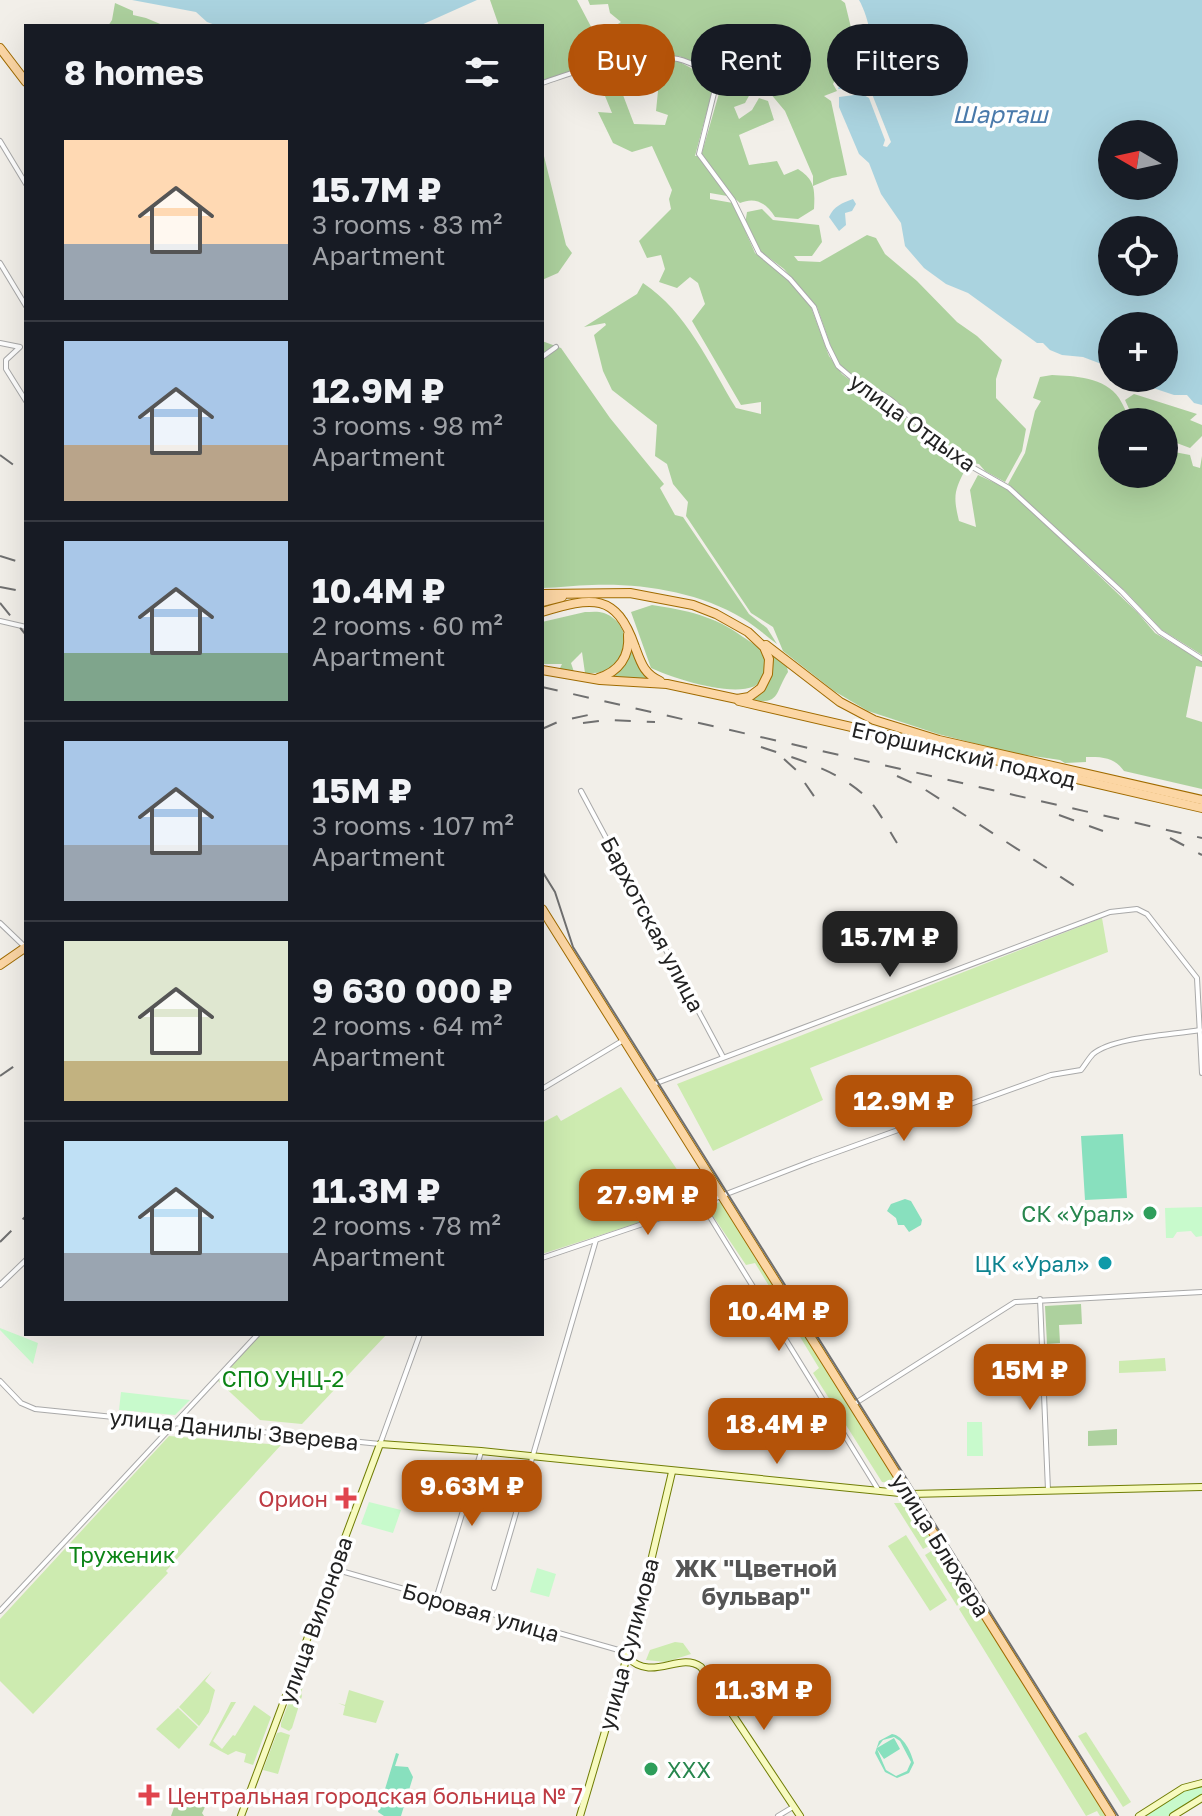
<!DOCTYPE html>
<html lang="en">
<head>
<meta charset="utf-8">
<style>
  body { margin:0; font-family:"Golos Text",sans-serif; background:#20242c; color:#f1f3f6; height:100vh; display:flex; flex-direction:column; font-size:30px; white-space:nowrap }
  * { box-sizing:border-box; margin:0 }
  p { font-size:26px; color:#9ea1a6 }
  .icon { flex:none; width:44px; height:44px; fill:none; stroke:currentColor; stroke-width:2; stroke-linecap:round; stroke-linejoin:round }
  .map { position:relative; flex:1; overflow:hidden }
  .side { position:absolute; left:24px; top:24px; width:520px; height:1312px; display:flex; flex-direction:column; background:#171b24; border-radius:0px; box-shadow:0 8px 32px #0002 }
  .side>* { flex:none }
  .banner { position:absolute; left:568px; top:24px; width:514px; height:72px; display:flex; gap:16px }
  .needle { width:52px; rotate:279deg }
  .controls { position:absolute; left:1098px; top:120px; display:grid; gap:16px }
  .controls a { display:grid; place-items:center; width:80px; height:80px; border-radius:50%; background:#171b24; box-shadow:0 8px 32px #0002; font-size:40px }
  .price { position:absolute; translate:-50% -68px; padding:0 18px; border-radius:16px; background:#b45309; color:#fff; font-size:26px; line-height:52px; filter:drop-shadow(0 2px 4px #0008) }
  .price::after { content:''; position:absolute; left:50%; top:48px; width:24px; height:18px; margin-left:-12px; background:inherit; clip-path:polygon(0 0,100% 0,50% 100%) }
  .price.on { background:#222; color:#fff }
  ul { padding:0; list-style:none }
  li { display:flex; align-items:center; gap:24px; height:200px; padding:0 40px }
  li+li { border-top:2px solid #363941 }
  li span { display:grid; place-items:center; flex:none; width:224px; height:160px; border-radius:0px; color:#555 }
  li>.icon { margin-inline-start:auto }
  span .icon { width:96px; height:96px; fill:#fffc; stroke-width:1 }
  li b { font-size:34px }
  h2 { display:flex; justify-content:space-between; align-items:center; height:96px; padding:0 40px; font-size:34px }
  .chip { padding:0 28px; border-radius:36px; background:#171b24; box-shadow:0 8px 32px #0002; font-size:28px; line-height:72px }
  .chip.on { background:#b45309; color:#fff }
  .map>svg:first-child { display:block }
</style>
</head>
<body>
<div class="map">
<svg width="1202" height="1816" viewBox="0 0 1202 1816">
  <rect width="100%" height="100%" fill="#f2efe9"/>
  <g fill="#cdebb0">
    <polygon points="1102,918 1108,952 810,1068 823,1100 713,1151 677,1084"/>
    <polygon points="621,1087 695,1196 696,1204 542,1254 542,1123 557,1115 561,1121"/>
    <polygon points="722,1201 899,1484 882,1482 813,1373 819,1368 755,1263 746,1265 707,1207"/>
    <polygon points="261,1334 387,1334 302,1424 260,1420 218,1381"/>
    <polygon points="1165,1358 1166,1371 1119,1373 1119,1361"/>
    <polygon points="169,1436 281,1445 166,1571 168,1573 33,1714 0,1681 0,1619"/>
    <polygon points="894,1503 907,1503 910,1509 913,1508 935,1543 923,1549"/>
    <polygon points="906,1535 947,1600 930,1611 888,1546"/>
    <polygon points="941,1545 970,1591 957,1606 925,1555"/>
    <polygon points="973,1595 1111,1816 1100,1816 1097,1811 1086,1816 959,1609"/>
    <polygon points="675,1642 683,1643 691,1654 666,1662 646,1660 650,1650"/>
    <polygon points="309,1649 314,1650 315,1654 311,1658 311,1667 309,1667 301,1693 302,1696 292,1728 289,1731 281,1727 281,1723"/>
    <polygon points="212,1671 205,1681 215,1690 209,1712 199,1726 179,1707"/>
    <polygon points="349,1690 384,1701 376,1723 343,1715 345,1706 338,1703 345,1705"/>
    <polygon points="231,1702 236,1702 213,1741 222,1749 233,1735 235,1736 254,1705 271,1717 253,1765 244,1762 246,1754 236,1751 228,1755 209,1745"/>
    <polygon points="178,1708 198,1727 179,1749 156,1729"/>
    <polygon points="281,1732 290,1735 278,1774 263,1770 277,1733"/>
    <polygon points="1086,1732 1131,1802 1123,1807 1078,1736"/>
  </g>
  <g fill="#add19e">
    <polygon points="490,0 577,0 598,40 590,54 589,66 542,81 542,26 499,26"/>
    <polygon points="588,0 841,0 845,3 854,40 833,84 837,91 824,96 831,101 847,175 832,178 813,186 813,176 785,111 770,93 679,56 629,57 593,65 593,54 600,47 615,38 613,27 621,22 610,13 608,4 590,5"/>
    <polygon points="115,3 133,11 133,15 146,18 165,26 108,26 112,20"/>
    <path d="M655,59L678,61L715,81L695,156H701L722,83L750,94L745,103L734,107L739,119L752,110L759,98L768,101L774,120L739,135L749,165L777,161L784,175L798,169C815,180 815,189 814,209L798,219L775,217C767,204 756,196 740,203L733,197L710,193V199L733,203L755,253L788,279L811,307L829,356L842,374L863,390L883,399L966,468C954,491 953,496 959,521L976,527L970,490L978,475L1004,487L1041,520L1137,612L1155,633L1202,661V667L1196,666L1186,717L1202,722V789L1124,771C1114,757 1103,757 1086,757V762L1065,763L1060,760L1012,753L938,734L868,711L834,691L783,651L773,627L751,613L686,516L688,502L673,484L667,464L655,456L657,425L612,390L603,371L594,335L606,325L605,323L584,327L637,294L643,283C687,312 709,364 736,408L761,414V402L741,405L692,321L705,304L698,283L690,277L677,288L659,282L665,269L661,255L647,258L639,241L671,209L669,199L672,190L652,146L632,152L613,143L598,112L612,113L605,96L623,95L634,124L665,125L668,115L656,111L658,91L653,85Z"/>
    <polygon points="542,148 566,245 572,253 558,273 542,280"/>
    <polygon points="762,209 773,220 819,225 822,242 812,256 794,256 798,261 820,262 867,235 876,238 885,254 917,281 957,322 977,336 1002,360 996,379 996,398 1026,429 1022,451 1005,482 985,471 979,464 965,462 913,415 881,391 866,387 836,361 817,307 784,269 760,251 745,224 747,212"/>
    <path d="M542,341L561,348L610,418L664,484L660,488L675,515L683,517L749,614L767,628L777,644C765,635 754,625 742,618C699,592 641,583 592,585C575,585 559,588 542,588Z"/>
    <path d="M1052,375C1074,376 1105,377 1119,398C1124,406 1127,414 1131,422H1112V474H1164V450L1190,455L1193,466L1200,468L1202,456V655L1162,630L1124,590L1008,484L1025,453L1035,411L1041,401L1033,398L1040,377Z"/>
    <polygon points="1134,394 1197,414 1190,420 1202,425 1202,436 1190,448 1174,442 1171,449 1164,446 1164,422 1152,422 1148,418 1144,422 1135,422 1125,400"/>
    <path d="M652,605C686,610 715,616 743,637C749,641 758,646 762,652C767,659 766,668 764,676C754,706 672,678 651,668L631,612Z"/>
    <path d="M585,612C591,612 598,611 604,613C637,625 632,677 585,673L582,652L571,663L574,672L559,670L562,664H542V622Z"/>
    <polygon points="633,642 655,679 598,678 606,675"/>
    <path d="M770,654L787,667L788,672C774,694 781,705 749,700L761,692Z"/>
    <polygon points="1081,1304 1082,1324 1059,1325 1060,1343 1047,1344 1045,1306"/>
    <polygon points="1117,1429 1117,1445 1088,1446 1088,1431"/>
    <polygon points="177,1799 205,1807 202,1813 204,1816 171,1816"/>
  </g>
  <g fill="#c8facc">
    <polygon points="1202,1207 1202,1236 1196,1237 1191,1231 1177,1232 1173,1238 1166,1238 1165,1208"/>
    <polygon points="0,1328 38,1343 33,1364 0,1330"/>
    <polygon points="121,1392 190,1400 175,1415 119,1410"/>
    <polygon points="982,1422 983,1456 967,1456 967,1422"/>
    <polygon points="433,1476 455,1479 449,1498 429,1494"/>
    <polygon points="369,1502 401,1510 393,1533 361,1524"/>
    <polygon points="537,1568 556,1574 549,1597 530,1592"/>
    <polygon points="1202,1783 1202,1798 1173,1816 1139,1816 1183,1788"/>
  </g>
  <g fill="#88e0be" fill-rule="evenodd">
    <polygon points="1123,1134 1127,1198 1085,1200 1081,1136"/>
    <polygon points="905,1199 911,1201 922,1220 921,1225 909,1232 904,1225 898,1225 896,1218 887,1211 891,1204"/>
    <path d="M892,1734C904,1736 911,1752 914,1763L909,1773L897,1778L885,1772L875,1753L879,1741ZM894,1737L900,1741L911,1762L907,1771L896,1776L886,1770L877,1749L884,1759L900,1749L894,1738L877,1748L883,1740Z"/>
    <polygon points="396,1753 399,1754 395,1766 408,1767 413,1777 401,1816 384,1816 378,1812"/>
  </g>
  <g fill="#aad3df" fill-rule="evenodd">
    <polygon points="132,0 477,0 419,26 218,26 207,22 196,12"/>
    <path d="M859,0H1202V405L1194,403L1187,395H1174L1141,384L1143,381L1139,378L1137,381L1132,378H1164V326H1112V368L1083,357L1062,355L1050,350L1043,343H1037L968,293L946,284L924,268L905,246L901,223L881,194L869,163L859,154L839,107V97L862,94L869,98L885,140L883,146L887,147L891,142L872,94L859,89H838L846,64C851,61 860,59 864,55C877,44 866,12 859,0ZM1164,134V186H1112V134ZM1164,230V282H1112V230Z"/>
    <path d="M853,199L856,204L852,211L845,213L846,225L839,231L829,217C834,206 842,203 853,199Z"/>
  </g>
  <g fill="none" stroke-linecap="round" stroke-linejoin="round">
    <g stroke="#a9a9a9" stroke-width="6">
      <g id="street">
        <path d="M542,83C584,69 632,50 678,59C692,62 705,71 718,77L699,154L733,200L759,253L790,279L814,307L828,346L838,366L865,389L880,393L891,400L960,460L1009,488L1122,592L1160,632L1202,659"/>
        <polyline points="0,141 26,184"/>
        <polyline points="0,263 26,306"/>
        <polyline points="0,343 20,347 6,360 6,369 26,401"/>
        <polyline points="542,357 556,347"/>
        <polyline points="0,621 26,627"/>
        <polyline points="581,791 723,1057"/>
        <polyline points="0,923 24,946"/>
        <polyline points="654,1084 1110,912 1137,909 1147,914 1197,978 1202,1073"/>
        <polyline points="542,1089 622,1041"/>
        <polyline points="702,1204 879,1491"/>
        <path d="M542,1258L690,1208L812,1161L1051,1075L1081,1070C1085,1065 1089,1058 1093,1054C1113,1037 1173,1035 1200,1030"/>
        <polyline points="0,1285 26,1260"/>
        <polyline points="1040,1299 1048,1490"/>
        <polyline points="0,1381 21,1403 35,1409 380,1444 420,1334"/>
        <polyline points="854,1404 1015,1302 1202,1292"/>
        <polyline points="334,1569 622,1651 626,1655"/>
        <polyline points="494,1588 596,1240"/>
        <polyline points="436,1599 481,1452"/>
        <polyline points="0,1611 258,1334"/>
        <polyline points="778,1816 793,1807"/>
      </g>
    </g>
    <g stroke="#707d05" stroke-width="8">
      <g id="secondary">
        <path d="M627,1657C653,1683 679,1651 701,1667L800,1816"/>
        <polyline points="241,1816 380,1444 481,1451 910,1494 1202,1487"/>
        <polyline points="580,1816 634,1633 672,1472"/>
        <polyline points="1139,1816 1183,1788 1202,1783"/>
        <polyline points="1173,1816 1202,1798"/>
      </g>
    </g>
    <g stroke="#a06b00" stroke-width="10">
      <g id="primary">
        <polyline points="0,48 26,82"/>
        <polyline points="542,594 630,593 693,605 716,614 748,632 764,647 769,659 768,674 761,688 749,697 737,699 667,684 600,680 542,670"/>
        <polyline points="542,602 562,597"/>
        <path d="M542,612C592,597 616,592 635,647C641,663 644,674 660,681"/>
        <polyline points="766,645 840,702 874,720 939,740 1202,800"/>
        <path d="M598,678C619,672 630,656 628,635"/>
        <polyline points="739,701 1202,808"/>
        <polyline points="542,909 1111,1816"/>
        <polyline points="0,965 26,947"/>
      </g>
    </g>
    <use href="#street" stroke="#fff" stroke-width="4"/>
    <use href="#secondary" stroke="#f7fabf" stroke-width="6"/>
    <use href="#primary" stroke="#fcd6a4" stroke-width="8"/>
    <polyline stroke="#707070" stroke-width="2" points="542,871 555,892 573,947 1118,1816"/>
    <g stroke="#707070" stroke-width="2" stroke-dasharray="16 16" stroke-linecap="butt">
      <polyline points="0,455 26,474"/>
      <polyline points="0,556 26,564"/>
      <polyline points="0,587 26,592"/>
      <polyline points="0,603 26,635"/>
      <polyline points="542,687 1202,838"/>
      <polyline points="583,723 608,720 655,722"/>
      <polyline points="542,729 560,721 593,714"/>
      <path d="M761,747C799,760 840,770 869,800C880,812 888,829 897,843"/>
      <polyline points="784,759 796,770 820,805"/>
      <polyline points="897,776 921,787 1081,890"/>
      <polyline points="1059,815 1103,831"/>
      <polyline points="1170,838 1202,855"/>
      <polyline points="0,1076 26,1058"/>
      <polyline points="0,1242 26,1216"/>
    </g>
  </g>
  <g fill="#2e9e5b" stroke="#fff" stroke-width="3">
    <circle cx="1150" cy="1213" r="8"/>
    <circle cx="651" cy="1769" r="8"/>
  </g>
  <circle fill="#0f9aa8" stroke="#fff" stroke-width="3" cx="1105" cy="1263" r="8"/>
  <g fill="#e0444e" stroke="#fff" stroke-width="3">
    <path d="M342 1486h8v8h8v8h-8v8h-8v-8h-8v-8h8z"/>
    <path d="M145 1783h8v8h8v8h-8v8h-8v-8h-8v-8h8z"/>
  </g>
  <g text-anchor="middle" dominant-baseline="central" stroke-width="7" stroke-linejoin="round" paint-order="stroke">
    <g font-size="22" fill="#222" stroke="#fff">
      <text transform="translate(913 422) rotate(36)">улица Отдыха</text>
      <text transform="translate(964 754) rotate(13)">Егоршинский подход</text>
      <text transform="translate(653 924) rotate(62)">Бархотская улица</text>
      <text transform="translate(234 1429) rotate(6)">улица Данилы Зверева</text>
      <text transform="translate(941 1545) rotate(58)">улица Блюхера</text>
      <text transform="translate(481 1612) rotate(16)">Боровая улица</text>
      <text transform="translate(315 1620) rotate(-70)">улица Вилонова</text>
      <text transform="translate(628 1644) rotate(-75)">улица Сулимова</text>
    </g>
    <g font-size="22" fill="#27864d" stroke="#fff" text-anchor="end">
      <text x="1134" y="1213">СК «Урал»</text>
      <text x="667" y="1769" text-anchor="start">XXX</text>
    </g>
    <g font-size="22" fill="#0d838f" stroke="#fff" text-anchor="end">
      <text x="1089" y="1263">ЦК «Урал»</text>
    </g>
    <g font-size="22" fill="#0c8416" stroke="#fff">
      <text x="283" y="1378">СПО УНЦ-2</text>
      <text x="122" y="1554">Труженик</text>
    </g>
    <g font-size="22" fill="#be3a42" stroke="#fff" text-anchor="end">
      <text x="328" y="1498">Орион</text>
      <text x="167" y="1795" text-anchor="start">Центральная городская больница № 7</text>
    </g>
    <g font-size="24" font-style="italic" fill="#4a7aab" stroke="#fff">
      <text x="1000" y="113">Шарташ</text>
    </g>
    <g font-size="24" font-weight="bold" fill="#555" stroke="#fff">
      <text x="756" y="1567">ЖК "Цветной<tspan x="756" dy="28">бульвар"</tspan></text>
    </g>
  </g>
</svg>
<div class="controls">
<a><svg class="needle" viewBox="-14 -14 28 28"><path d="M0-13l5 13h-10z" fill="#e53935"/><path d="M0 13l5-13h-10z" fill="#9ea1a6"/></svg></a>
<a><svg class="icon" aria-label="locate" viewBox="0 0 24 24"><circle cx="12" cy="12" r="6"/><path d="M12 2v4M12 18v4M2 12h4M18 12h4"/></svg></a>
<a>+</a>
<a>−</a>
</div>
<b class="price on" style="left:890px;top:979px">15.7M ₽</b>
<b class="price" style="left:904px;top:1143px">12.9M ₽</b>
<b class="price" style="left:648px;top:1237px">27.9M ₽</b>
<b class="price" style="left:779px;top:1353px">10.4M ₽</b>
<b class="price" style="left:1030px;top:1412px">15M ₽</b>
<b class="price" style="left:777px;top:1466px">18.4M ₽</b>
<b class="price" style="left:472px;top:1528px">9.63M ₽</b>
<b class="price" style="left:764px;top:1732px">11.3M ₽</b>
<div class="banner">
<a class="chip on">Buy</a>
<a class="chip">Rent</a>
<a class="chip">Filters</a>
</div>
<section class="side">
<h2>8 homes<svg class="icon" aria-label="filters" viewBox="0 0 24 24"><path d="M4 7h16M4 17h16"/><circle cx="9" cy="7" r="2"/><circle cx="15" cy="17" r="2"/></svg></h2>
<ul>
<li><span style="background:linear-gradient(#ffd9b3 65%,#9aa5b1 0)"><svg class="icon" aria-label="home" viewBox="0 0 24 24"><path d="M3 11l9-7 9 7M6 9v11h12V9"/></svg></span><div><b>15.7M ₽</b><p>3 rooms · 83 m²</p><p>Apartment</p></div></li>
<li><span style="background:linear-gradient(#a9c7e8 65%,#b9a48a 0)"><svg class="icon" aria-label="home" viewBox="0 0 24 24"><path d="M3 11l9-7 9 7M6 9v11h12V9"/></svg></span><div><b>12.9M ₽</b><p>3 rooms · 98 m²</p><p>Apartment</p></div></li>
<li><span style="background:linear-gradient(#a9c7e8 70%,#7fa58c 0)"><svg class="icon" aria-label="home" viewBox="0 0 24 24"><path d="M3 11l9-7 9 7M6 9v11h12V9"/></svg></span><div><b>10.4M ₽</b><p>2 rooms · 60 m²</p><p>Apartment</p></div></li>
<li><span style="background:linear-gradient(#a9c7e8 65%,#9aa5b1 0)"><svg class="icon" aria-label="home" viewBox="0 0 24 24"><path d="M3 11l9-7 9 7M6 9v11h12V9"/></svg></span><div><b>15M ₽</b><p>3 rooms · 107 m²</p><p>Apartment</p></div></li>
<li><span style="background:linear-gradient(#dfe7d0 75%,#c2b280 0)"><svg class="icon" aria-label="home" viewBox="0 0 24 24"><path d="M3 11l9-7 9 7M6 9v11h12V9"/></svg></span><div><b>9 630 000 ₽</b><p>2 rooms · 64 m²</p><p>Apartment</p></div></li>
<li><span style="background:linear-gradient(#bfe0f5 70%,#9aa5b1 0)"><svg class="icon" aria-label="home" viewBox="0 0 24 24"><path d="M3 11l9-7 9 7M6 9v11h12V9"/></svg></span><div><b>11.3M ₽</b><p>2 rooms · 78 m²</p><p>Apartment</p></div></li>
</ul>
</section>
</div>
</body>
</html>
